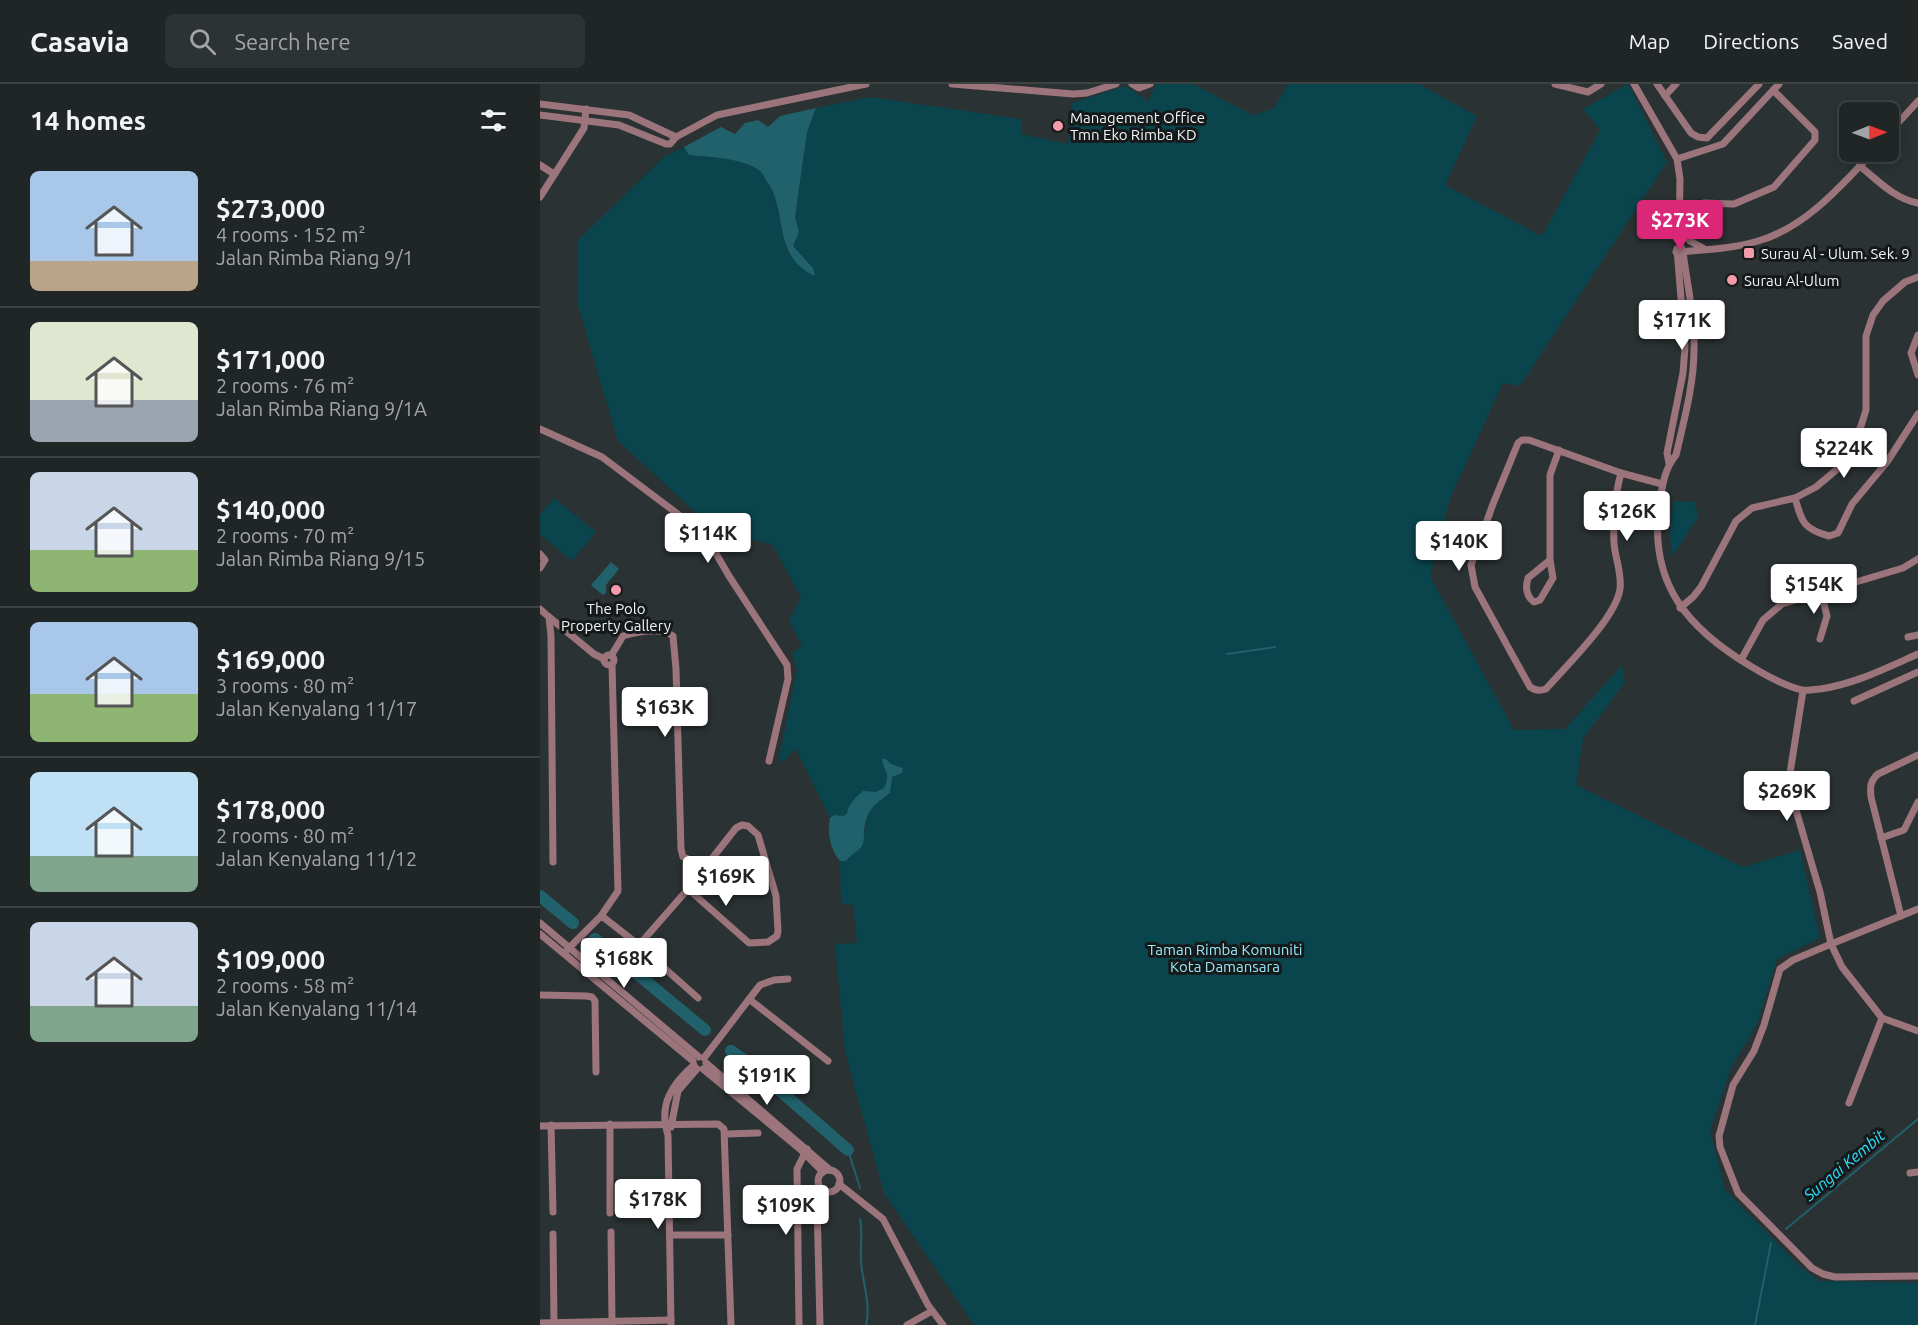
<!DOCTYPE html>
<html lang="en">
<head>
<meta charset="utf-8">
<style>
  body { margin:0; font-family:Ubuntu,sans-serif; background:#2d3232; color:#f1f3f6; height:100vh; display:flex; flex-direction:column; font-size:22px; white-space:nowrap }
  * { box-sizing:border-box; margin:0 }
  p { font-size:20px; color:#a2a5a7 }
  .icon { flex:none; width:33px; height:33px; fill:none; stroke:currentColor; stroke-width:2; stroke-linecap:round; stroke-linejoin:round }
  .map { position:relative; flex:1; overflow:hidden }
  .panel { display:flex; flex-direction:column; background:#202626; width:540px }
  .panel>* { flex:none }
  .needle { width:39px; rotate:89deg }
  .fabs { position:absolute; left:1299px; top:18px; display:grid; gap:12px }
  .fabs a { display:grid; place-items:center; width:60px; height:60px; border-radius:9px; background:#202626; box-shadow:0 3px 15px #0003,0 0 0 2px #3d4343; font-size:30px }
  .price { position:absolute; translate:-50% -51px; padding:0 14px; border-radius:6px; background:#fff; color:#222; font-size:20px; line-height:39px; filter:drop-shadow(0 2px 3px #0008) }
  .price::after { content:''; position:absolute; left:50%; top:36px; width:18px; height:14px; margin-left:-9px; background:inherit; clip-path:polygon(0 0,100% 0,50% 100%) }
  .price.selected { background:#db2777; color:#fff }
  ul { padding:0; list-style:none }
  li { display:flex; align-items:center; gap:18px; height:150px; padding:0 30px }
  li+li { border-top:2px solid #3d4343 }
  li span { display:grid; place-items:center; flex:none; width:168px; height:120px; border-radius:9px; color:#555 }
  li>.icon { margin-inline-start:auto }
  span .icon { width:72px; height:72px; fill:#fffc; stroke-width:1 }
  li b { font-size:26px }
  h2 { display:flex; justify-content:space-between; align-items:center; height:72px; padding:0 30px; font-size:26px }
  header { display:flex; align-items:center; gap:36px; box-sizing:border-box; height:84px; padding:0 30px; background:#202626; border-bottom:2px solid #3d4343 }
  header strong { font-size:28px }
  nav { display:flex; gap:33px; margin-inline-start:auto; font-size:21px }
  .search { width:420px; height:54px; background:#2d3232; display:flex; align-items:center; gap:15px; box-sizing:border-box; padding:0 21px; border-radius:9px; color:#a2a5a7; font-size:22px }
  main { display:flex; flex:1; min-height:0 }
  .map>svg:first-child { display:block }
</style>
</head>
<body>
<header>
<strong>Casavia</strong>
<div class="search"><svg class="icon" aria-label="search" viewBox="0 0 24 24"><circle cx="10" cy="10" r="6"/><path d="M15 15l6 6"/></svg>Search here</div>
<nav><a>Map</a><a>Directions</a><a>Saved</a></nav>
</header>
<main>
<section class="panel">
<h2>14 homes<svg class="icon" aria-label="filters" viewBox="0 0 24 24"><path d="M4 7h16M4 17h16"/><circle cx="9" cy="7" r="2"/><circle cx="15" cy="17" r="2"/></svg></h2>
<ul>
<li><span style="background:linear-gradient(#a9c7e8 75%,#b9a48a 0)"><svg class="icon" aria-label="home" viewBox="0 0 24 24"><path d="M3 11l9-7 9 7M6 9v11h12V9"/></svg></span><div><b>$273,000</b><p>4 rooms · 152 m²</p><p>Jalan Rimba Riang 9/1</p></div></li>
<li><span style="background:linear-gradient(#dfe7d0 65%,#9aa5b1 0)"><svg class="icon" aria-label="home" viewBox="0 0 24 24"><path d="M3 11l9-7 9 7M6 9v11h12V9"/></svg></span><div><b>$171,000</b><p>2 rooms · 76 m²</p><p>Jalan Rimba Riang 9/1A</p></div></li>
<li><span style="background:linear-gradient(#c9d6e8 65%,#8fb573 0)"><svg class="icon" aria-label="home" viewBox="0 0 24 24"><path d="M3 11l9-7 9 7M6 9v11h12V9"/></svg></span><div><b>$140,000</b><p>2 rooms · 70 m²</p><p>Jalan Rimba Riang 9/15</p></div></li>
<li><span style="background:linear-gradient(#a9c7e8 60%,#8fb573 0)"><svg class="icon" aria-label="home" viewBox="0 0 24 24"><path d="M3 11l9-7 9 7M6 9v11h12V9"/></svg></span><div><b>$169,000</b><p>3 rooms · 80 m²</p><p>Jalan Kenyalang 11/17</p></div></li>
<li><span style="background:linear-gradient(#bfe0f5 70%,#7fa58c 0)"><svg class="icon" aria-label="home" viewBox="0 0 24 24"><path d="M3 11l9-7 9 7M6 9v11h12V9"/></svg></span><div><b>$178,000</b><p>2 rooms · 80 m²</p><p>Jalan Kenyalang 11/12</p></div></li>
<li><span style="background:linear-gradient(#c9d6e8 70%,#7fa58c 0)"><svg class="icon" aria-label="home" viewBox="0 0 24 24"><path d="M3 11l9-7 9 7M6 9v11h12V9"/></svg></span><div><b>$109,000</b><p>2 rooms · 58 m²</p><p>Jalan Kenyalang 11/14</p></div></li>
</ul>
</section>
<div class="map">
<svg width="1378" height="1241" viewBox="0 0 1378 1241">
  <rect width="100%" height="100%" fill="#2b3233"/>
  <g fill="#0a444d">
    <path d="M616,0H653L713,31L733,25L748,0H879L937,32L905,101L1002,152L1060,46L1043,25L1088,0L1127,78L980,302L963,299L910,415L890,492L974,646L1025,645L1082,581L1085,598L1043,655L1036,701L1203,783L1260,766L1280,854L1237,875L1217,940L1190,986L1170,1047L1185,1106L1257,1180L1279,1197L1378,1199V1241H434L344,1109L305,968L295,860L317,859L313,821L301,820L300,777L306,776L323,758L324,748L330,724L350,709L352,693L362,689L342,679C350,688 348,694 344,705L336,708L307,730L303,732L294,731L290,734L255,664L243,679L239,674L257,586L252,569L262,562L249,536L261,514L233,461L175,446L78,357L38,222V156L124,73L144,63L149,71C171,73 202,73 220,87C236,100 243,149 248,170L273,184L253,162L259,148L255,133L267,48L276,24L330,13L481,35V50L528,60L532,19L586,2L608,17Z"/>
    <polygon points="14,414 56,448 32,477 0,450 0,431"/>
    <polygon points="1133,417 1155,418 1158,433 1132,473 1130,450"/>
  </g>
  <g fill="#20616b">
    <path d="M276,24L267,48L255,133L259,148L253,162L273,184L275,192C233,173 248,133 229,100C226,97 224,91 221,88C206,74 169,73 149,71L144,63L181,43L195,50L205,39L218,36L228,43L240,32Z"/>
    <polygon points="71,478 79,485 66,501 66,509 63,511 51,501"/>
    <path d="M342,674L347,676L351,680L363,684L362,689L352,693L350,709C333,722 328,724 324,746C324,751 324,756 323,760C320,767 311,770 306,777H300C290,765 287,749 290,734L294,731L303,732L307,730C308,720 316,713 323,707L336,708L344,704C352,685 343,689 342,674Z"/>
  </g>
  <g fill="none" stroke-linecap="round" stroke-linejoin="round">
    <g stroke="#20616b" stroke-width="2">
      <polyline points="687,570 735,563"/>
      <polyline points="308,1066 320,1104"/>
      <path d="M320,1135C323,1149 320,1163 321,1178C323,1200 331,1220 326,1241"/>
      <polyline points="1246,1145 1378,1035"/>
      <polyline points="1215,1241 1231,1159"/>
    </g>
    <g stroke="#20616b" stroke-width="12">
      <polyline points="0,812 33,839"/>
      <polyline points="55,855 165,946"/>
      <polyline points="191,967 207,978 308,1066"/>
    </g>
    <g stroke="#9b757b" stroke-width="7">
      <polyline points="412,0 533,10 547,9 576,0"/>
      <polyline points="592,0 599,4 610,0"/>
      <polyline points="1015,0 1048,8 1061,0"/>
      <path d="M1094,0L1137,75L1140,95L1139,157L1143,168C1147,200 1155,233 1154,265C1154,301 1144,336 1136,371C1124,385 1122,404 1119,422C1109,500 1148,545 1212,583C1227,592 1245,602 1262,606C1267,607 1274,605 1280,605C1315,600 1346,584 1378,570"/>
      <polyline points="1117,0 1151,49 1158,53 1167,54 1219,0"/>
      <polyline points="1125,12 1136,0"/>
      <polyline points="0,20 89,31 136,53"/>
      <polyline points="0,31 79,41 126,60 130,60 136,53 177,31 326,0"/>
      <polyline points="1348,50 1378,17"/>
      <polyline points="1137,75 1183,60 1239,0"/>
      <polyline points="0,81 14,90"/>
      <path d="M1320,82C1337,96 1355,115 1378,119"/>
      <polyline points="0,113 44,44 46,25"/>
      <polyline points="1164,119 1194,120 1234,103 1275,56 1275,48 1233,6"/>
      <polyline points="1140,146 1150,157 1163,164"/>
      <path d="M1136,168C1162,166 1192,165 1218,157C1265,144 1301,102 1333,68"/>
      <polyline points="1378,251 1371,269 1378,291"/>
      <polyline points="0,345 62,373 159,446 167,454 189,492 247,581 248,595 229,677"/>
      <path d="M982,356H989L1081,389C1075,411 1073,436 1074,459C1075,474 1082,489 1080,505C1076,534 1026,582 1006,605C1000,607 996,607 990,603L935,503L931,481L953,420L978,359Z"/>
      <polyline points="1129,379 1127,369 1143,289 1145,263 1137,165"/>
      <polyline points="1081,389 1122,400"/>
      <path d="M1255,414C1262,438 1263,445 1289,452L1298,449L1312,420L1347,378L1378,330"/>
      <polyline points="0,470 5,476 0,484"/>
      <path d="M1010,476L988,494C985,504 986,512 994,518L1000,516L1013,494L1010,476V391L1019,366"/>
      <polyline points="1140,524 1153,513 1161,503 1196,437 1212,424 1255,414 1276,403 1301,382 1321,342 1326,326 1326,252 1333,231 1343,217 1365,198 1378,193"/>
      <polyline points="0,525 9,533 11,552 13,778"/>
      <polyline points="9,533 54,570 64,575"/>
      <polyline points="1368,553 1378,551"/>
      <polyline points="1280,555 1287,532 1281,508"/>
      <circle cx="69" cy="576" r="5"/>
      <path d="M71,572L83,552C97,548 121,543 133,552L136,585L141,765L143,773L151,776"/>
      <polyline points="1201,576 1223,536 1242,520 1363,484 1378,475"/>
      <polyline points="1263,607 1250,689 1251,709 1280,808 1291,860 1302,883 1342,934 1378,947"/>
      <polyline points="1314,617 1378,588"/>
      <polyline points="1341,754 1364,746 1378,718"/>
      <polyline points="1378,825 1291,860 1253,876 1240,885 1224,941 1214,967 1193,1001 1179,1052 1180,1063 1198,1109 1272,1184 1283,1190 1295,1193 1378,1192"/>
      <polyline points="61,832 78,807 72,581"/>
      <path d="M1361,832L1331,713C1330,703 1330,697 1338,690L1378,671"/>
      <polyline points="0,839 159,973"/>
      <polyline points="0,850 153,977"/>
      <polyline points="99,861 148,805 196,744 202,741 208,742 218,751 236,812 238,847 237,852 228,858 209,859 148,805"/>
      <polyline points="27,866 59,834 63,833 95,858 158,914"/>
      <polyline points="0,911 46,912 52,913 55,917 56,988"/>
      <polyline points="209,915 288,977"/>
      <polyline points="164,974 220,901 234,896 248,895"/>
      <polyline points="166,979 290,1086"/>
      <polyline points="163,985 260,1065 283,1088"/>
      <polyline points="1309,1019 1342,934"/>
      <polyline points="70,1040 70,1129"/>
      <polyline points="11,1041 13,1128"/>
      <polyline points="0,1042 178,1040 184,1045 191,1241"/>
      <polyline points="131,1043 138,1007 157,985"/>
      <polyline points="186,1050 218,1049"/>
      <circle cx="289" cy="1097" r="11"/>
      <polyline points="1370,1089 1378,1088"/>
      <polyline points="299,1100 343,1135 388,1221 403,1241"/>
      <polyline points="71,1148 72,1238"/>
      <polyline points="13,1150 14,1239"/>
      <polyline points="130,1151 188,1151"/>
      <polyline points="0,1239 131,1236"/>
      <path d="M131,1241L128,1051C118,1021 132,1000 154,981"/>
      <polyline points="259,1241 257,1085 267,1065"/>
      <polyline points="280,1241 277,1118 281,1105"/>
      <polyline points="367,1241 392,1227"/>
    </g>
  </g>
  <g fill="#f39aab" stroke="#16191a" stroke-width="2">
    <circle cx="518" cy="42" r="6"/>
    <rect x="1203" y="163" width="12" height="12" rx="3"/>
    <circle cx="1192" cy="196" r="6"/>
    <circle cx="76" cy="506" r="6"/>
  </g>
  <g text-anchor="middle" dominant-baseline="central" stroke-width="6" stroke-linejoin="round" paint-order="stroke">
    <g font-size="15" fill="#f0f4f5" stroke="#16191a" text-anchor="start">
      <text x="530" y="33">Management Office<tspan x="530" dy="17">Tmn Eko Rimba KD</tspan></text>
      <text x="1221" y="169">Surau Al - Ulum. Sek. 9</text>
      <text x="1204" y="196">Surau Al-Ulum</text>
      <text x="76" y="524" text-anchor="middle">The Polo<tspan x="76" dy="17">Property Gallery</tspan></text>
    </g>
    <g font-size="15" fill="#95e9f8" stroke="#16191a">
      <text x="685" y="865">Taman Rimba Komuniti<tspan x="685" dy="17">Kota Damansara</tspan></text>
    </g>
    <g font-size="16" font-style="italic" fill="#2de5ff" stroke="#16191a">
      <text transform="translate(1304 1081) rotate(-40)">Sungai Kembit</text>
    </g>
  </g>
</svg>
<div class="fabs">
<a><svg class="needle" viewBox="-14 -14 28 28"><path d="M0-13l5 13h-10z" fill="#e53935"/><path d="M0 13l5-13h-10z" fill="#a2a5a7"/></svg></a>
</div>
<b class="price selected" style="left:1140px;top:167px">$273K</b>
<b class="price" style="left:1142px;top:267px">$171K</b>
<b class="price" style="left:1304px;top:395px">$224K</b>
<b class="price" style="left:1087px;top:458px">$126K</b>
<b class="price" style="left:168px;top:480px">$114K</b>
<b class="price" style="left:919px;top:488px">$140K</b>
<b class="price" style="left:1274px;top:531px">$154K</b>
<b class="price" style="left:125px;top:654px">$163K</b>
<b class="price" style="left:1247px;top:738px">$269K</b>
<b class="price" style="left:186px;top:823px">$169K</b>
<b class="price" style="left:84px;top:905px">$168K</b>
<b class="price" style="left:227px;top:1022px">$191K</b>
<b class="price" style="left:118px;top:1146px">$178K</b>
<b class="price" style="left:246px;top:1152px">$109K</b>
</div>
</main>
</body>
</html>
